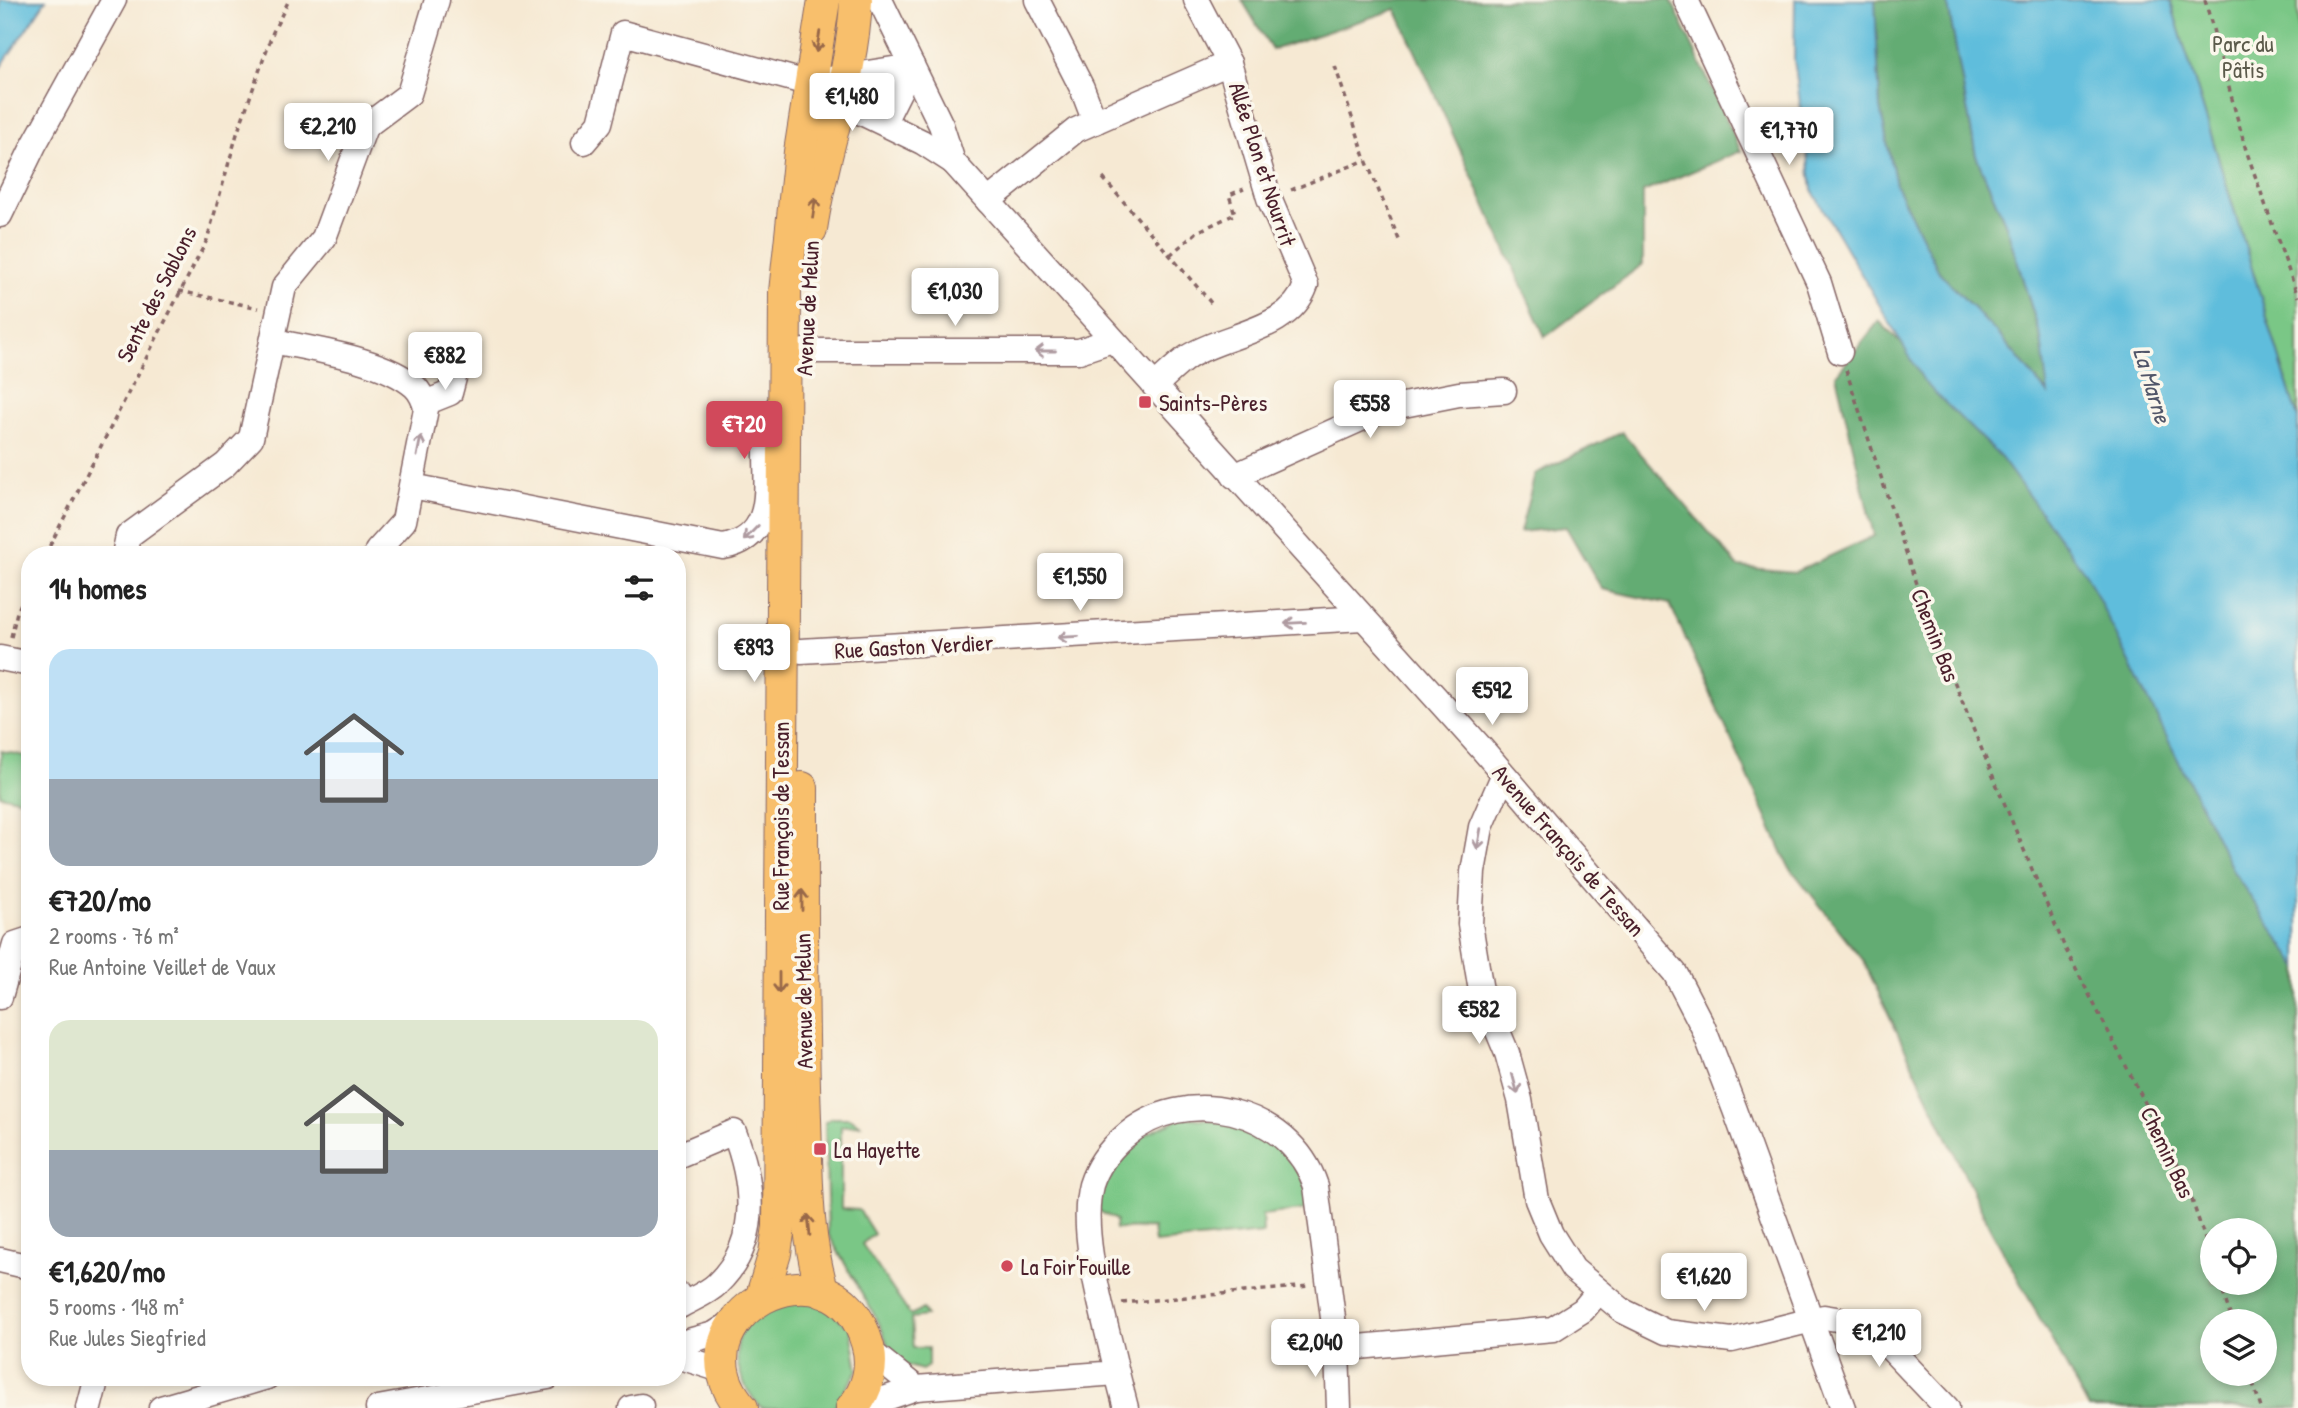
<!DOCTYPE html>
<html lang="en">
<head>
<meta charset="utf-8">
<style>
  body { margin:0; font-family:"Patrick Hand",sans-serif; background:#f2f2f2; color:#222; height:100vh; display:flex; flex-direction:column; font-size:26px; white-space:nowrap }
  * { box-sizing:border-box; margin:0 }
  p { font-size:23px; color:#767676 }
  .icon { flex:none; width:38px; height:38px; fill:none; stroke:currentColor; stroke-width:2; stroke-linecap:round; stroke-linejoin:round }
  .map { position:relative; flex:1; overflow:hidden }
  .drawer { position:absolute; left:21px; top:546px; width:665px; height:840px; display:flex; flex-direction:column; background:#fff; border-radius:28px; box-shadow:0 4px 10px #0003 }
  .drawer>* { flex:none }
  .buttons { position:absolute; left:2200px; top:1218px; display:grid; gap:14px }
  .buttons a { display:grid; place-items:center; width:77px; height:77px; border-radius:50%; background:#fff; box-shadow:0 4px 10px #0003; font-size:35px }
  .price { position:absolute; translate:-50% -60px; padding:0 16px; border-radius:7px; background:#fff; color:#222; font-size:23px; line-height:46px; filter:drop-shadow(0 2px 4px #0008) }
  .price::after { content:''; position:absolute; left:50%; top:42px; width:21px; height:16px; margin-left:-10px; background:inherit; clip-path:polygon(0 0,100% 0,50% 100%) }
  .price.active { background:#d1495b; color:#fff }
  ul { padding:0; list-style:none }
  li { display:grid; align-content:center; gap:14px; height:371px; padding:0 28px }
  li span { display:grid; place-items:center; height:217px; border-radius:21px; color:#555 }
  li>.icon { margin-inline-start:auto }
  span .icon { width:126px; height:126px; fill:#fffc; stroke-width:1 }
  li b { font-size:30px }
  h2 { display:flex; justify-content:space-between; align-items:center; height:84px; padding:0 28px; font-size:30px }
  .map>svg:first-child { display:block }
</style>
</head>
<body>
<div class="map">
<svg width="2298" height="1408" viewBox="0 0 2298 1408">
  <rect width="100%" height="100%" fill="#fbf7ec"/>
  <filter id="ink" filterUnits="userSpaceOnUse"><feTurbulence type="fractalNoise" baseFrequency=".0143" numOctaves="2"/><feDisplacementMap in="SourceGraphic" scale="14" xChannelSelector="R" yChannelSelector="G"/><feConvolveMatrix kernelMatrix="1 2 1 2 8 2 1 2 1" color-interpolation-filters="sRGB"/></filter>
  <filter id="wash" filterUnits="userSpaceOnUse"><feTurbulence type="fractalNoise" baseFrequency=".00686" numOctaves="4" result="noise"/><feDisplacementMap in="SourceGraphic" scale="28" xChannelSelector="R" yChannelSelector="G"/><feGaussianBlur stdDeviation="1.57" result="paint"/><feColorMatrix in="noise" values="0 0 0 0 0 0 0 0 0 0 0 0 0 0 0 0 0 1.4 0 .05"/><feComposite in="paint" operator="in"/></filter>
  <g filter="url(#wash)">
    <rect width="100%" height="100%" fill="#f6e9d3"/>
    <g fill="#7ac786" stroke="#627358" stroke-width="2">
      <polygon points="2170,0 2298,0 2298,419"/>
      <polygon points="1,751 30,757 30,802 0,795"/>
      <path d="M1184,1117L1247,1125L1292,1155L1307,1186L1309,1209L1262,1215L1263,1233L1155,1243L1153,1228L1115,1229L1116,1220L1097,1210C1109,1147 1130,1141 1184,1117Z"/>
      <polygon points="832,1118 850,1118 860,1125 841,1126 841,1209 859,1210 874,1234 862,1244 910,1315 923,1309 926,1316 911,1318 913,1348 928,1348 928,1366 922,1370 901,1364 892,1355 880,1325 828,1234 825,1122"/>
      <path d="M779,1301L820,1302L851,1329L858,1370L833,1408H762C741,1388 726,1350 747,1324C755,1315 769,1308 779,1301Z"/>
    </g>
    <g fill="#63ac73" stroke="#56664f" stroke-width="2" fill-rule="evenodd">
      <polygon points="1242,0 1671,0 1741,151 1643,192 1643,264 1545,337 1396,9 1272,50"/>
      <polygon points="1875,0 1947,0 1976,156 2006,225 2041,338 2049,395 2004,341 1939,272 1896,185 1880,108"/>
      <path d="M1879,321L1960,401L2072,537L2298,929V1408H2089L1989,1226L1863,960L1788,865L1670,604L1602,589L1566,527L1520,532L1535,474L1622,432L1739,567L1795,572L1874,536L1836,375ZM2212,1230H2264V1283H2212ZM2212,1321H2264V1374H2212Z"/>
    </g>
    <g fill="#5ebddc" stroke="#546e84" stroke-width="2">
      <polygon points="0,0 46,0 0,68"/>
      <polygon points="1795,0 1875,0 1880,108 1896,185 1939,272 2004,341 2048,394 2041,338 2006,225 1976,156 1947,0 2170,0 2298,419 2298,967 2234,873 2086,574 2001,458 1925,383 1812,190 1794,60"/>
    </g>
  </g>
  <g filter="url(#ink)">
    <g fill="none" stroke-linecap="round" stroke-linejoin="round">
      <g stroke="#866666" stroke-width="27">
        <g id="minor">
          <polyline points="880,0 941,125 953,162"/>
          <polyline points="1037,0 1082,88 1095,122"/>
          <polyline points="1686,0 1819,283 1840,352"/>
          <polyline points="829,79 912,66"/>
          <polyline points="884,122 912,66"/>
          <polyline points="584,142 600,123 623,33 811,84 839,102 922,142 953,162 1483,750 1675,973 1703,1027 1735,1110 1843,1408"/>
          <polyline points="988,201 1076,130 1229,63 1196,0"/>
          <polyline points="0,215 34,145 114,0"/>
          <path d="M274,341C314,350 383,359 414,386C420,391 425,402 426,409L404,521L377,551"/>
          <polyline points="804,351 1079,351 1112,340"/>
          <path d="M1154,386C1165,377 1176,365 1188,357C1225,333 1290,332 1306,285L1269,198L1229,63"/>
          <polyline points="425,403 450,393 460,355"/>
          <polyline points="1234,476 1383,409 1459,394 1504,391"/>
          <path d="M412,486L723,547C784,536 761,472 767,428C768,419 777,408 782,400"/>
          <polyline points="124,555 128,536 225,465 251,438 284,287 324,238 365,127 409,94 437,0"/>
          <polyline points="801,651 1363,618"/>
          <polyline points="0,658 30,664"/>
          <polyline points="1503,776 1481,827 1473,872 1470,924 1481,991 1507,1053 1520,1100 1537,1200 1551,1234 1573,1269 1623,1311 1666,1332 1732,1340 1824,1317 1867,1324 1947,1408"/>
          <polyline points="0,997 15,944 30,939"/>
          <path d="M677,1156L734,1132C754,1184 761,1242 717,1284C708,1293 692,1299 680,1306L677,1293"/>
          <polyline points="0,1260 30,1267"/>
          <polyline points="677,1344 714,1334 736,1320"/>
          <polyline points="1337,1349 1339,1408"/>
          <polyline points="869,1350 916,1388"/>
          <polyline points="677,1356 724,1371"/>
          <polyline points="1117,1373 1126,1408"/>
          <path d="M855,1405L875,1402L916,1388L1117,1373C1106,1321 1078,1236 1091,1185C1097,1166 1109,1150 1124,1137C1184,1083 1290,1108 1316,1186L1337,1349L1553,1329L1583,1310L1598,1292"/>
          <polyline points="89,1408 97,1377"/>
          <polyline points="161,1408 267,1377"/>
          <polyline points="378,1408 548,1377"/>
          <polyline points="631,1408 641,1406"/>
        </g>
      </g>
      <g stroke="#866666" stroke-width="34">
        <g id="major">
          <path d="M811,229C822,151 853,78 856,0"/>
          <path d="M802,788C802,898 801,1008 805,1118C807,1177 805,1235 823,1292"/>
          <polyline points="762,1296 775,1253 779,1227 785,292 800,152 824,0"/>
          <path d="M742,1408C665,1318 834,1226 867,1343C874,1365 868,1391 852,1408"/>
        </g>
      </g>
      <g stroke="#866666" stroke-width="3.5" stroke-dasharray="5 5" stroke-linecap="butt">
        <polyline points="2205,0 2246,150 2298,297"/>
        <polyline points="1335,66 1366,160 1400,242"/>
        <polyline points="1103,178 1212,304"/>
        <polyline points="1291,190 1366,160"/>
        <polyline points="1170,255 1197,232 1235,214 1229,195 1244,189"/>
        <polyline points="179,291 259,308"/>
        <polyline points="1846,370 1919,593 1972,726 2065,948 2186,1182 2212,1260"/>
        <polyline points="45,555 207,240 237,134 273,32 289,0"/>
        <polyline points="11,637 17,612 30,585"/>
        <polyline points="2220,1283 2232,1321"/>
        <polyline points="1122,1303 1309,1286"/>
        <polyline points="2250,1374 2261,1408"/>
      </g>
      <use href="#minor" stroke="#fff" stroke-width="24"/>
      <use href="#major" stroke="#f8bf6c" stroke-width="32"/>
    </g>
    <defs><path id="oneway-shaft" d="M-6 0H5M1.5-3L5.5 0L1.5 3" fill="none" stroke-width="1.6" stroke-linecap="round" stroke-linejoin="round" transform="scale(1.75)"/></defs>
    <g stroke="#986748">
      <use href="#oneway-shaft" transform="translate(818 42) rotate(100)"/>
      <use href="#oneway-shaft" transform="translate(814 208) rotate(-82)"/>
      <use href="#oneway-shaft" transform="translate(802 900) rotate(-90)"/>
      <use href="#oneway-shaft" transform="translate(779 983) rotate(90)"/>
      <use href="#oneway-shaft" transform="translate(809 1225) rotate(-95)"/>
    </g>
    <g stroke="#ae9aa0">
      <use href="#oneway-shaft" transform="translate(1045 351) rotate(-180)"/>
      <use href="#oneway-shaft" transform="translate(419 446) rotate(-79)"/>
      <use href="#oneway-shaft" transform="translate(751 533) rotate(134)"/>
      <use href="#oneway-shaft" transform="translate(1295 623) rotate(177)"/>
      <use href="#oneway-shaft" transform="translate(1068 637) rotate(177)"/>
      <use href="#oneway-shaft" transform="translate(1479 839) rotate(100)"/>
      <use href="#oneway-shaft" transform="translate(1515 1084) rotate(75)"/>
    </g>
  </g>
  <g fill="#d1495b" stroke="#fbf7ec" stroke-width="2.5">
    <rect x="1138" y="395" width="14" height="14" rx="3.5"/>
    <rect x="813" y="1142" width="14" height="14" rx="3.5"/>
    <circle cx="1007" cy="1266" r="7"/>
  </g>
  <g text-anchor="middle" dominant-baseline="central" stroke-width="7" stroke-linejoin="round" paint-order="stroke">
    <g font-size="23" fill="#5b5a4b" stroke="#fbf7ec">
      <text x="2243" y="43">Parc du<tspan x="2243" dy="26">Pâtis</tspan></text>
    </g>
    <g font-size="23" fill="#4a1f2b" stroke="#fbf7ec">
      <text transform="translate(1263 164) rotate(72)">Allée Plon et Nourrit</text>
      <text transform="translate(156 294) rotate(-63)">Sente des Sablons</text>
      <text transform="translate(807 308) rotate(-87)">Avenue de Melun</text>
      <text transform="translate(1936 635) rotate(69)">Chemin Bas</text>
      <text transform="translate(914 646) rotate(-3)">Rue Gaston Verdier</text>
      <text transform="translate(780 816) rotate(-90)">Rue François de Tessan</text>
      <text transform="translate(1569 850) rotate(49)">Avenue François de Tessan</text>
      <text transform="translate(803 1001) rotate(-91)">Avenue de Melun</text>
      <text transform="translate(2168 1152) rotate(65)">Chemin Bas</text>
    </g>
    <g font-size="23" fill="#4a1f2b" stroke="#fbf7ec" text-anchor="start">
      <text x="1159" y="402">Saints-Pères</text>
      <text x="834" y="1149">La Hayette</text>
      <text x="1021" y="1266">La Foir'Fouille</text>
    </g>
    <g font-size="24" font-style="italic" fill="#515669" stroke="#fbf7ec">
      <text transform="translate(2153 385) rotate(73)">La Marne</text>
    </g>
  </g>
</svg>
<div class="buttons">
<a><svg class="icon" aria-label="locate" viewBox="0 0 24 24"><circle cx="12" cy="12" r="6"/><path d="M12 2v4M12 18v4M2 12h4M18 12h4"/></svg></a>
<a><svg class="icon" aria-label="layers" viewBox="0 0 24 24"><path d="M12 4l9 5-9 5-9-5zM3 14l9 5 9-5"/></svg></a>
</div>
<b class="price" style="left:852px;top:133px">€1,480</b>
<b class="price" style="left:328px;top:163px">€2,210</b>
<b class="price" style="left:1789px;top:167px">€1,770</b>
<b class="price" style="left:955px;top:328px">€1,030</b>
<b class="price" style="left:445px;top:392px">€882</b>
<b class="price" style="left:1370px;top:440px">€558</b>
<b class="price active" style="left:744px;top:461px">€720</b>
<b class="price" style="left:1080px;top:613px">€1,550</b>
<b class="price" style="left:754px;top:684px">€893</b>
<b class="price" style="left:1492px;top:727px">€592</b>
<b class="price" style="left:1479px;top:1046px">€582</b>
<b class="price" style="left:1704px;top:1313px">€1,620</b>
<b class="price" style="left:1879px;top:1369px">€1,210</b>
<b class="price" style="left:1315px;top:1379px">€2,040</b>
<section class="drawer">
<h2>14 homes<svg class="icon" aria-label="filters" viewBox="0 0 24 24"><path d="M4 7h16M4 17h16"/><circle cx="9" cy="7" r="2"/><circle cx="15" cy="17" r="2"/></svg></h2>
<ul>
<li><span style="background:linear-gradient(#bfe0f5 60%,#9aa5b1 0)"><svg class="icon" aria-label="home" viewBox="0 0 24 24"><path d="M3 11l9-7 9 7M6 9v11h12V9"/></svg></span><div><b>€720/mo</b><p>2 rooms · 76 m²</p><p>Rue Antoine Veillet de Vaux</p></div></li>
<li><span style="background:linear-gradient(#dfe7d0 60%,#9aa5b1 0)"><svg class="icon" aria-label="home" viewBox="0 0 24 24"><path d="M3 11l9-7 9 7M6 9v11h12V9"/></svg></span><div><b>€1,620/mo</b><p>5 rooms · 148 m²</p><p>Rue Jules Siegfried</p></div></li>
</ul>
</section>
</div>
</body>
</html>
